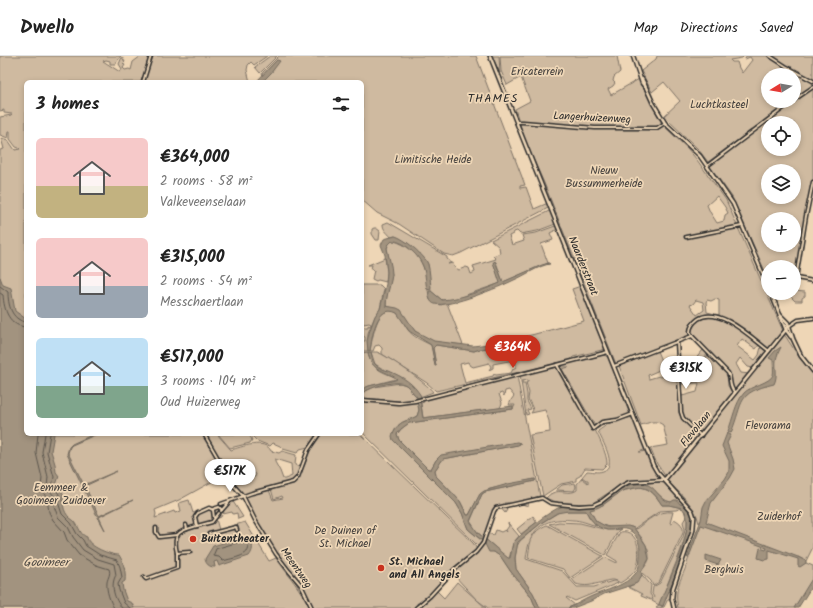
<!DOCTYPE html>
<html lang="en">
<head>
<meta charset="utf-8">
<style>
  body { margin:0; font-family:Kalam,sans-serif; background:#f6f6f6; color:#222; height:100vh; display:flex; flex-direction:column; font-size:15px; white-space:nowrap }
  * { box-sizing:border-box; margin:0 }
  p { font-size:13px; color:#767676 }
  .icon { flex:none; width:22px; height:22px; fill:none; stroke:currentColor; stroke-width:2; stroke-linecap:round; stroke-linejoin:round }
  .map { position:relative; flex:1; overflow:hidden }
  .sheet { position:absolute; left:24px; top:24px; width:340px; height:356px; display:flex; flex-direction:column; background:#fff; border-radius:6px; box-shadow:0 2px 6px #0003 }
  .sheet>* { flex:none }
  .needle { width:26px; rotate:259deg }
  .buttons { position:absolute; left:761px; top:12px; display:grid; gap:8px }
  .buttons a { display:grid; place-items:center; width:40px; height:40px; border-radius:50%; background:#fff; box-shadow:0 2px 6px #0003; font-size:20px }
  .price { position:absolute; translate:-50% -34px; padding:0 9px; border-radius:14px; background:#fff; color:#222; font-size:13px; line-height:26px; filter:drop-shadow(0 1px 2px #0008) }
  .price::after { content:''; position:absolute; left:50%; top:24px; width:12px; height:9px; margin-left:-6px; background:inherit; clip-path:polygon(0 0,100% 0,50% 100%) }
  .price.on { background:#c8321e; color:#fff }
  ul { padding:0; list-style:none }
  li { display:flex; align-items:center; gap:12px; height:100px; padding:0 12px }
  li span { display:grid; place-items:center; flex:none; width:112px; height:80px; border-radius:6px; color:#555 }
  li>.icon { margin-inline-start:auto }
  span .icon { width:48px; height:48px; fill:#fffc; stroke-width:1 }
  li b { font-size:17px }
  h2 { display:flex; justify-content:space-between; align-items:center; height:48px; padding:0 12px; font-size:17px }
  header { display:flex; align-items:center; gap:24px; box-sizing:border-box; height:56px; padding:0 20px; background:#fff; border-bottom:1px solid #e0e0e0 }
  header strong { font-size:19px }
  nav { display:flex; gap:22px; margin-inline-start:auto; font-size:14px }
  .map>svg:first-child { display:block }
</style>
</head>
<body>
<header>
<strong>Dwello</strong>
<nav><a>Map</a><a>Directions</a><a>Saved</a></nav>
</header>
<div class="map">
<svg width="813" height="552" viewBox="0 0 813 552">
  <rect width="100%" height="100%" fill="#eed6b6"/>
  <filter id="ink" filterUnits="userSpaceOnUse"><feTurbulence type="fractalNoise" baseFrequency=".025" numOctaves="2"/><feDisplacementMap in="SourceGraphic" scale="8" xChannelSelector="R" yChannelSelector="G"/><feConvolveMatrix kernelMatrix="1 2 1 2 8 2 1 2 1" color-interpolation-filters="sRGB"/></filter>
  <g filter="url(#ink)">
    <g fill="#cfbaa0" stroke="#7d7266" fill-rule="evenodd">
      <path d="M0,0H121L115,8H110V5L106,4L103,5L120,16L122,13L119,8L122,1L125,6L123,8L125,9L123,12L125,14L129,13L131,14L133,6L141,0H267L254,9L251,6L248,9L247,14L250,26H26V378H203L226,418L179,444L155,454L156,458L155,462L174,455L175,457L181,455L179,447L189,444L193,457C201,454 212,447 218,454H221L218,456L222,459L221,461L216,463L219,474L245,466L269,505L276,502C288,519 301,534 310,552H0V94L4,93L1,82L8,84L15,94L20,93L19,92L16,91L10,83V75H9L8,82L0,79V61L11,59L12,58L4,57V54L0,55Z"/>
      <polygon points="270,0 277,0 260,17 255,11"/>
      <polygon points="279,0 476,0 525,129 520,130 520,132 526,131 534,153 548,147 550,151 461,197 453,200 444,198 399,168 377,157 362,144 362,26 262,26 271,17 277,4 263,19 262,18 263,16"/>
      <polygon points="492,0 499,0 500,17"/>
      <path d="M500,0H617L620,16L614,21L613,25L615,27L613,30L608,33L611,39L639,23L662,68L688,93L697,104L726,144L783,275L768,294C752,281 718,247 697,263C692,266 690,270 688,275L689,280L616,308L544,127L526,87L515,53L530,45L521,21L507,29L501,15ZM717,140L725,151L728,157L725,159L724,165L717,167L710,156L707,149ZM715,243L719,244V259L707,256L706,246L707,244L711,245ZM696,244L703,246L704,254L697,259L690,249L693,248Z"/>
      <polygon points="657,0 744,0 742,2 730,4 732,6 737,6 739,12 742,17 752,4 750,1 745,3 746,0 769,0 784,10 771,0 813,0 813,24 790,13 813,26 813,29 794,43 794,19 768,19 768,45 791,45 708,106 698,93 664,60 680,45 664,26 652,36 641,15 656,3"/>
      <path d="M813,32V124L806,154L794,228V211H768V222L732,141L709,109ZM768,67H794V93H768ZM768,115H794V141H768ZM768,163H794V189H768Z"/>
      <path d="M553,153L558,167L537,175L520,178L517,175L514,176L513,178L509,180L512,189L524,185L522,179L536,177L558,169L560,172L550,177L553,184L541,188L548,207L503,226L496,206H493L501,227L454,243L442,244L431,235L428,209L426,204L408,187L395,180L391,181C387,176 383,174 383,168L388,166L447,201V203L451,206L448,208L453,207L454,211L459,214L466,211L469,212L471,218L475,216L473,210L496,203L493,200L500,197L499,191L491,184Z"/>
      <polygon points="374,172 376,172 380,175 379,184 376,184 372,178 372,173"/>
      <path d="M394,185C405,188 418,198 422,208C427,219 427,233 430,244L441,249L447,247L463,289C448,287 427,288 416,276C402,262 409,256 386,250L387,238L392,219L387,192L390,186Z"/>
      <polygon points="385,202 387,216 386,226 378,224 376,225 372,223 374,214 371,213 372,209 368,209"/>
      <polygon points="362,229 380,229 384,233 380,253 375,260 368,277 368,295 362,295 362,285 365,285 365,281 363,280 362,271 368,271 368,269 370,270 371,268 369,267 364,268 362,266"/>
      <path d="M581,230L606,293L573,301L571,304L436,335L427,327L382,298V292L379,289L375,290L373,295H370C372,284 378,241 398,258C402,261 404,269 408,274C413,281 423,285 431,289L436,310L433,292L436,289L474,295L480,293L505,290L518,284L514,304L493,308V312L489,314L491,311L489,307L473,311L472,310H470L468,306L460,308L465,327L493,320L494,318L496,319L511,317L513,313L516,311L515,303L520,282L584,265L572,233Z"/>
      <polygon points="794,235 805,236 805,240 802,242 802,245 795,245 788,238 786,240 783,238 775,239 774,237 794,237"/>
      <path d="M706,260C728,262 743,276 759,289L756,293L742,283L737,290L755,304L759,299L761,291L767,296L753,312L748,311L740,302L736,308L741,317L749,318L735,335C729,327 732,323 728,316L691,276C692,267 699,264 706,260Z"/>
      <path d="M784,278L799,301L813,318V491L806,505L798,501L806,507L813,510V524L796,552H678C673,530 683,523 688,504C691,493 696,480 701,469V464L699,467C696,450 678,436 667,424Z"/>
      <path d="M703,294L707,298L697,313L704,319L711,310L706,301L709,299L727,318L728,330L733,337L700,378C683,361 681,361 681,336L682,340L697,336L699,327L681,328L680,326L698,325L703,323L688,306H693Z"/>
      <path d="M657,295L664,312L648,319L649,323L659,320L661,321L670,318L669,313L678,309L679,357L682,363L699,380L666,421L657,408L650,392L668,389L663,369C655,363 649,367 641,369L619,310Z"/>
      <path d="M368,296C370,313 383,316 397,322L396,323L369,330L362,333V297Z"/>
      <path d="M371,296C372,296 376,296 377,296C386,299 428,328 433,336L420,341L421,340L401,321L383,313L375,308Z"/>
      <polygon points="604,299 608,301 610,305 630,359 609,365 597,373 562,313 569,311 562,311 560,309"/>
      <path d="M558,309C569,329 608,389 607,408L602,413L585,412L580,420L576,422V425L561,428L543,440L530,379L550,376L549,365L545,354L531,357L533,354L532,351L528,343L529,337L526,326H528V324L522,325V327H525L527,338V345L531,353L527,354L529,358L526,359L520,319Z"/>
      <polygon points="517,320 540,440 529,443 528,450 516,446 514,449 510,447 504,447 507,454 505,457 500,451 495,450 483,481 475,474 470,466 482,438 485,436 535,425 535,423 490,433 480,438 469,459 467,459 460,445 436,420 435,414 443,403 517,389 520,388 520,387 436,404 431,413 428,413 399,384 397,378 401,373 409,367 513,353 515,349 509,349 511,344 514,340 509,334 505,335 504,340 502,337 499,338 502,347 500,352 423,362 421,347 424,346 423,344"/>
      <polygon points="400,327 406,329 411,334 410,336 411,337 412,336 417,341 417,344 400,345 362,342 362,337 374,331"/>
      <path d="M362,345L402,347L417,345L419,354L417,360C405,366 393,366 393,384L456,447L462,457L468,473L482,485L479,491L362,376Z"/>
      <path d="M633,361L646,393L639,396L647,395L655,415L660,423L624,427L591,448L563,447L553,445L546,442C558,429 567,441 577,434V428L582,422L588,427V424H586L582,421L587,415C592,415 597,417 603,415C618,410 602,385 598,375L611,366Z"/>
      <path d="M205,378H217L231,394C241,391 265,382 271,395L279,397L282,395L296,399L295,409L301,412L300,413L295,422L291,425L242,439ZM275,403L291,408L292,420L285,423H283L280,415L275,406ZM248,406L245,414L256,418L255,421L246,418V423L242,425L235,409Z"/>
      <polygon points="218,378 249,378 252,384 250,387 230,392"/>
      <path d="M250,378H360L473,487L477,493L454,511L435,533L419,548L417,547L418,549L414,552H312L254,462L243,441L269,434L273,444L283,442L282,440L274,443L271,433C279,431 289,430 295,426C302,421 309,395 314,386H311L308,391L300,393L297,397L283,393L280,390L273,387L270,390L257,385Z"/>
      <polygon points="659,426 664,427 684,449 666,445 648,429 638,428"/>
      <polygon points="575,427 576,431 574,435 556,434 562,429"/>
      <path d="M640,431C651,433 656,440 662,449H669L682,452L676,454L660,455L635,472L636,473C647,465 658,454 673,456L670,467L672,468L674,463C680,466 684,470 683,477L659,526L653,530L651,525L641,516C644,511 649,507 649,502C650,491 639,477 632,471C612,471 599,475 589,454L603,449L622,435Z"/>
      <polygon points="232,444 243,461 238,463 237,457 233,458 232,456 223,458 224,456 221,452 221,448"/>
      <path d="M684,454C698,475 662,526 662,551L685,493L692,469L691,477L673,529L671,542L668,543L664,551L658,552L656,551L659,549L652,545L654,541L652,538L653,531L660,527L683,481L685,473L683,466L686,461Z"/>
      <path d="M561,455H586L589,461L597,470C589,468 581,464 572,464C542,461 529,474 526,503L562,515L577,531H594L613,525H617L618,527L575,545L567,541L566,542L575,549L568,552H540L533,537L516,513L515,502L517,490L520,485L541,467Z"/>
      <polygon points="533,460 537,466 521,478 517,473"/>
      <polygon points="559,466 580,467 607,474 621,473 618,475 605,499 549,468"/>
      <path d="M508,467L519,480L513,487L509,503C500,498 494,489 485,483L487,477L494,479L496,474L501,476L505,474L507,476L506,474L509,470Z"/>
      <path d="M547,469L599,498L603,500L570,522L563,513L528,502C530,486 531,475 547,469Z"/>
      <path d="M620,476C640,472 642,503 635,515C631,520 625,524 620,527C612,520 604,527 595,528C589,530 582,530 576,528L572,523L605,501L617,507V505L607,499Z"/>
      <polygon points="484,486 487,490 488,494 494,496 501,501 511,516 531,540 536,552 488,552 477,544 453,518 459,512 477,497"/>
      <polygon points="642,519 651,529 650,538 652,541 651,544 641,540 642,538 628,531 635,528"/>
      <polygon points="457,526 486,552 420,552 437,535 444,542"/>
    </g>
    <g fill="#a2937f" stroke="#72695d">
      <polygon points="277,4 280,5 271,17 262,26 256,26"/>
      <path d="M395,180C404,182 425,200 428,208C430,215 430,224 431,231L430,234L427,233C425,225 426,215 422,208C418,199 403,184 392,185L388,189L387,192C388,200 392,209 392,218C391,229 386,239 386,250L397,252L401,254L415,275L434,285L473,290L512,285L514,286L505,290L480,293L474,295L436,289L433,292L436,310H435L431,289L409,275L397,257C376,247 372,281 370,295H368L367,285L369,277L375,260L380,253L386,228L387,216L385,199L381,189L384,183Z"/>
      <path d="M495,205L503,226L542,209L549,207L550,208C540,209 524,220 514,224C500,231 449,252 435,248C430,247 428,240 429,235H431L442,244C464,242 481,235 500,227L494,209L493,207Z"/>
      <path d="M0,221L3,229L11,232L15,255L26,263V378H54L51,395L55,408L56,416L59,420L56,429L63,437C63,446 62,455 70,462C73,464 75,465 77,469C80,474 81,479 87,481C88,491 111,499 119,499C124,507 126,516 125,525L122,527L123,534L127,545L132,547L134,552H0Z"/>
      <path d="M781,291C779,295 777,299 776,304C775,312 778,320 774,328C736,337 744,345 731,377L728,375C733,363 735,347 744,337C750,330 770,327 773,319C774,316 773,308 773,304L769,302L775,295Z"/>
      <path d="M368,296H371C372,300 372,305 375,308C378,312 384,314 389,315C403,321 413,327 421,340L419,343L417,344V341C413,337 410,332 406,329C396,323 371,331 362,337V333L369,330L395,324L397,323C384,313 371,316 368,296Z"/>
      <path d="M420,344L423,362L513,350V353L409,367L401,373L397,378L399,384L428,413H431L436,404L441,399L517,386L520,387V388L518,389L443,403L435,414L436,420L460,445L467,459H469L480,438L484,435L508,428L535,423V425L485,436L482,438L470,465L478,477L508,502H510L513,487L517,483C523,476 556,450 564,450C576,448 586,453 598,448C616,440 619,426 644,428C656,429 658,444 671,446L674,444H677L680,448L684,449C686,453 691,456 692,462C695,475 669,534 663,550L659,549V548C666,529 700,467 682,452L669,449H662C655,438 648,429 635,432C631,433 626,433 622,435C611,441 603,452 590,454L596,465L607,471L628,470L634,472L646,489L649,503L641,516L642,519L637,527L632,529L604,538L591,545L573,552H568C576,549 583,544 590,541C605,534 626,530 636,517C640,512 640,502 640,496C640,489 638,481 632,476C625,471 619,473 612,474C599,475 591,465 586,455H568L557,457L541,467L518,486L515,502L516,513L533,537L540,552H536L531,540L511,516L501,501L494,496H489L484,486L468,473L462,457L456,447L393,384L392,380C401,362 403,368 417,360L419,354L417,345Z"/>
      <polygon points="727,377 731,379 727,387 733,403 735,413 730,422 711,447 706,466 798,501 806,505 806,507 800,511 798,510 798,503 769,494 769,503 764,504 758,502 760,492 766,494 767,492 748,485 701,469 689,501 687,502 701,464 703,451 706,445 725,423 729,416 729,405 722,390"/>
      <polygon points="94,378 97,378 72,389 70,391 68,397 84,429 117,415 85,430 99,460 133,444 99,461 105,474 95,456 67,398 69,391 72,388"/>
      <path d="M243,481C253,483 255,493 249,500L219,510L217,505L214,506L215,511C209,511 206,508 205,503L213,490Z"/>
      <polygon points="706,499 721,504 718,509 706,505"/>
      <polygon points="813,521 812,530 798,552 794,552"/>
    </g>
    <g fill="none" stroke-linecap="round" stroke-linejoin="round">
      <g stroke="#5b554d" stroke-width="1">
        <path d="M0,230L8,236C8,248 11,264 26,266"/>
        <path d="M0,237L3,239C4,254 9,270 26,271"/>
        <path d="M38,378L36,397L42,422L41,432L47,443L49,456L53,464L64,476L67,484L79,499L96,509L109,513C111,518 108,521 107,526C106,535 110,545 114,552"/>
        <path d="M45,378L42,396L48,421L47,431L54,440L53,447L58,461L68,471L73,481L83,494L98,503L114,508L116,519C110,529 114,543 122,552"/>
        <polyline points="50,378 47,396 54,421 52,430 59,438 58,446 62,458 71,467 77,478 83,484 86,490 100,499 117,504 120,511 122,521 118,528 119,534 124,547 130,552"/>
        <path d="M243,485L247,486C255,500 232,502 223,505L219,501L213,500L216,493Z"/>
      </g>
      <polyline stroke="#c7b49a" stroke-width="2" stroke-dasharray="2 1" stroke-linecap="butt" points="191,467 192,470"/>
      <g stroke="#2b2b2b" stroke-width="5">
        <g id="street">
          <polyline points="770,0 787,11 813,25"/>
          <polyline points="143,26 151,0"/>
          <polyline points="794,44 813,31"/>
          <polyline points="517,66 523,66 595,72 657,72 665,67"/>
          <polyline points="707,110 793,45"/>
          <polyline points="813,126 806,160 796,222 813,225"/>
          <polyline points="686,181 742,170"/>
          <polyline points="784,269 789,270 798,264 813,262"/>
          <path d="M692,280L690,276C690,271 694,266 698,263C719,249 753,283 769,295"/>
          <polyline points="677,286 681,356 683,362 701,380"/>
          <polyline points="557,309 593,373 602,366 617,364 633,358"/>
          <path d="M614,310L692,280L728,317C732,324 728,329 735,337"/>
          <polyline points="362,344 399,347 415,345 608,296"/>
          <polyline points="204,378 234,430 243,440 255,464 276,498 289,515 301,529 312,552"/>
          <polyline points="221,448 252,437 293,426 298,421 308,394 319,378"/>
          <polyline points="213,453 219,451 222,454"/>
          <polyline points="221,455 229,446"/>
          <polyline points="214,462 213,454 209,452 198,457 195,461 197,470 212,466 219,457"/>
          <polyline points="186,469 187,473"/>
          <polyline points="156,472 156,476 159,481 177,479"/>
          <polyline points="209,478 236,471 237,474"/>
          <path d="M190,496L177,497C172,476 180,475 197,470"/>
          <polyline points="144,521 146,523 177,512 177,497"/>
          <polyline points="416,552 430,540 454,514 476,496 483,487 494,455 496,452 542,442 550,447 558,448 579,450 593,449 602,445 620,431 629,426 663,424"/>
        </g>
      </g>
      <g stroke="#2b2b2b" stroke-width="5.5">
        <g id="secondary">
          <polyline points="490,0 653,409 657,416 692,455 694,461 693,474 673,532 672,543 674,552"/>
          <polyline points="633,0 642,27 645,31"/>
          <polyline points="642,23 644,27 653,47 665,67 700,100 733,148 768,230"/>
          <polyline points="771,237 786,274 791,281"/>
          <polyline points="780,259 788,267 793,283 801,300 813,315"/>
          <polyline points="663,424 666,422 789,270"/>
        </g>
      </g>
      <use href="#street" stroke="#eed6b6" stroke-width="2"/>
      <use href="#secondary" stroke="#eed6b6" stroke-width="2.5"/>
      <polyline stroke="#2b2b2b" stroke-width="1" stroke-dasharray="6 3" stroke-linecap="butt" points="232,479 233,483"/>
    </g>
  </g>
  <g fill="#c8321e" stroke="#eed6b6" stroke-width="1.5">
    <circle cx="193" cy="483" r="4"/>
    <circle cx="381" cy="512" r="4"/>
  </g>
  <g text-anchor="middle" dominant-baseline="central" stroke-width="3.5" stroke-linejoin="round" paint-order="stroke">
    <g font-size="11" fill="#44403d" stroke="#eed6b6">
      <text x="537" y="16">Ericaterrein</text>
      <text x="719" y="49">Luchtkasteel</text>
      <text x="433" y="104">Limitische Heide</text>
      <text x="604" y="115">Nieuw<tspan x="604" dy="13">Bussummerheide</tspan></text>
      <text x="768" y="370">Flevorama</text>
      <text x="61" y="432">Eemmeer &amp;<tspan x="61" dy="13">Gooimeer Zuidoever</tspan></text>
      <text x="779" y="461">Zuiderhof</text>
      <text x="345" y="475">De Duinen of<tspan x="345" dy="13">St. Michael</tspan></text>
      <text x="724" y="514">Berghuis</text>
    </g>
    <g font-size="11" fill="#2b2b2b" stroke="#eed6b6">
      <text transform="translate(592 62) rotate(3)">Langerhuizenweg</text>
      <text transform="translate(583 210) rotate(68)">Naarderstraat</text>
      <text transform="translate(696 373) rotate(-51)">Flevolaan</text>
      <text transform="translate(296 512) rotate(55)">Meentweg</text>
    </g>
    <g font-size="11" font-weight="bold" fill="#2b2b2b" stroke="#eed6b6" text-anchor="start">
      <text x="201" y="483">Buitentheater</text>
      <text x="389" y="506">St. Michael<tspan x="389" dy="13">and All Angels</tspan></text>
    </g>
    <g font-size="12" letter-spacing="1" fill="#2b2b2b" stroke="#eed6b6">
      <text x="493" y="42">THAMES</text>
    </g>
    <g font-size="12" font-style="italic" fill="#494540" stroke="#eed6b6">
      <text x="46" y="506">Gooimeer</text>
    </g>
  </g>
</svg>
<div class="buttons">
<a><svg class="needle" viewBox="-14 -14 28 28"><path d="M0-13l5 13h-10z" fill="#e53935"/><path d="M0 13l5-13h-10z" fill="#767676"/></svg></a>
<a><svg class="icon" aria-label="locate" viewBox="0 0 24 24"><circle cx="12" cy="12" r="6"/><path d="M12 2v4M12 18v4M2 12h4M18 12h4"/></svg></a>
<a><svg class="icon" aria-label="layers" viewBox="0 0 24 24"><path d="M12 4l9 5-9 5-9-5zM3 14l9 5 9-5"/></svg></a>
<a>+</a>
<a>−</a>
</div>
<b class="price on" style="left:513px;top:313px">€364K</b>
<b class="price" style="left:686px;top:334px">€315K</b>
<b class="price" style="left:230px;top:437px">€517K</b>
<section class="sheet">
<h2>3 homes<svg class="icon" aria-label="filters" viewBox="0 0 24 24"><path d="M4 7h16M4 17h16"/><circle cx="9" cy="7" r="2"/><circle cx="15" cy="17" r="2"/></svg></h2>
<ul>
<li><span style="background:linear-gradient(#f6c9c9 60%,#c2b280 0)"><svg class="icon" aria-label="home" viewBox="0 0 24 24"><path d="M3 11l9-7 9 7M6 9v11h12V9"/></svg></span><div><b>€364,000</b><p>2 rooms · 58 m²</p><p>Valkeveenselaan</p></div></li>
<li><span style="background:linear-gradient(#f6c9c9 60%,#9aa5b1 0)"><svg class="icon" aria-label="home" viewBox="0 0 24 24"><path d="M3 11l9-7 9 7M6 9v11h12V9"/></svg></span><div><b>€315,000</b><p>2 rooms · 54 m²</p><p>Messchaertlaan</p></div></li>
<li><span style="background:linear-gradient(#bfe0f5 60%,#7fa58c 0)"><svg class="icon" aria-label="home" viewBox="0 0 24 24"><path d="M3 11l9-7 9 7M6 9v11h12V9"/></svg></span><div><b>€517,000</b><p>3 rooms · 104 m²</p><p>Oud Huizerweg</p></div></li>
</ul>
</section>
</div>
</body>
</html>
